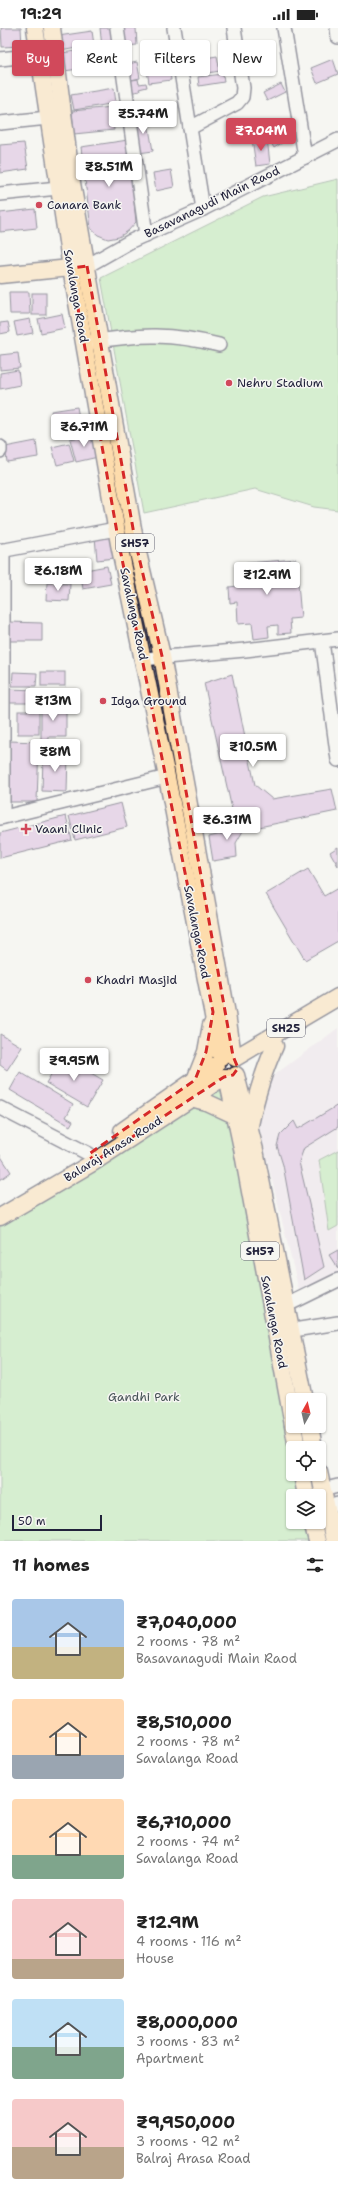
<!DOCTYPE html>
<html lang="en">
<head>
<meta charset="utf-8">
<style>
  body { margin:0; font-family:"Shantell Sans",sans-serif; background:#f6f6f6; color:#222; height:100vh; display:flex; flex-direction:column; font-size:15px; white-space:nowrap }
  * { box-sizing:border-box; margin:0 }
  p { font-size:13px; color:#767676 }
  .icon { flex:none; width:22px; height:22px; fill:none; stroke:currentColor; stroke-width:2; stroke-linecap:round; stroke-linejoin:round }
  .map { position:relative; height:1513px; overflow:hidden }
  .details { display:flex; flex-direction:column; background:#fff; flex:1 }
  .details>* { flex:none }
  .banner { position:absolute; left:12px; top:12px; width:314px; height:36px; display:flex; gap:8px }
  .needle { width:26px; rotate:8deg }
  .tools { position:absolute; left:286px; top:1365px; display:grid; gap:8px }
  .tools a { display:grid; place-items:center; width:40px; height:40px; border-radius:4px; background:#fff; box-shadow:0 1px 3px #0004; font-size:20px }
  .scale { position:absolute; left:12px; bottom:10px; width:90px; box-sizing:border-box; padding-left:4px; border:2px solid #22223b; border-top:0; font-size:11px; line-height:14px; white-space:nowrap; color:#22223b; -webkit-text-stroke:3px #f6f6f2; paint-order:stroke }
  .price { position:absolute; translate:-50% -34px; padding:0 9px; border-radius:4px; background:#fff; color:#222; font-size:13px; line-height:26px; filter:drop-shadow(0 1px 2px #0008) }
  .price::after { content:''; position:absolute; left:50%; top:24px; width:12px; height:9px; margin-left:-6px; background:inherit; clip-path:polygon(0 0,100% 0,50% 100%) }
  .price.current { background:#d1495b; color:#fff }
  ul { padding:0; list-style:none }
  li { display:flex; align-items:center; gap:12px; height:100px; padding:0 12px }
  li span { display:grid; place-items:center; flex:none; width:112px; height:80px; border-radius:4px; color:#555 }
  li>.icon { margin-inline-start:auto }
  span .icon { width:48px; height:48px; fill:#fffc; stroke-width:1 }
  li b { font-size:17px }
  h2 { display:flex; justify-content:space-between; align-items:center; height:48px; padding:0 12px; font-size:17px }
  .chip { padding:0 14px; border-radius:4px; background:#fff; box-shadow:0 1px 3px #0004; font-size:14px; line-height:36px }
  .chip.current { background:#d1495b; color:#fff }
  .status { display:flex; justify-content:space-between; align-items:center; height:28px; padding:0 20px; background:#fff; direction:ltr }
  .status svg { height:11px; fill:currentColor }
  .map>svg:first-child { display:block }
</style>
</head>
<body>
<div class="status"><b>19:29</b><svg viewBox="0 0 49 12"><path d="M0 12V9h3v3zM5 12V6h3v6zM10 12V3h3v9zM15 12V0h3v12zM26 1h20v11H26zM47 4h2v5h-2z"/></svg></div>
<div class="map">
<svg width="338" height="1513" viewBox="0 0 338 1513">
  <rect width="100%" height="100%" fill="#f6f6f2"/>
  <filter id="ink" filterUnits="userSpaceOnUse"><feTurbulence type="fractalNoise" baseFrequency=".025" numOctaves="2"/><feDisplacementMap in="SourceGraphic" scale="8" xChannelSelector="R" yChannelSelector="G"/><feConvolveMatrix kernelMatrix="1 2 1 2 8 2 1 2 1" color-interpolation-filters="sRGB"/></filter>
  <g filter="url(#ink)">
    <polygon fill="#ece1eb" points="338,1000 338,1246 300,1267 258,1094 262,1056"/>
    <g fill="#b0e4a6" stroke="#698370">
      <polygon points="338,151 338,482 314,479 255,461 144,485 101,250 263,169"/>
      <polygon points="229,1054 293,1420 293,1446 305,1446 310,1468 293,1468 293,1494 315,1494 318,1513 0,1513 0,1192"/>
      <polygon points="338,1122 338,1198 329,1203 319,1132"/>
    </g>
    <g fill="#d5b1dc" stroke="#22223b">
      <polygon points="1,0 21,0 22,18 2,19"/>
      <polygon points="100,0 114,0 116,17 102,19"/>
      <polygon points="123,0 136,0 137,17 124,18"/>
      <polygon points="92,3 94,17 60,23 58,8"/>
      <polygon points="92,21 94,39 64,43 61,25"/>
      <polygon points="117,21 119,35 103,38 100,24"/>
      <polygon points="168,26 171,52 149,55 145,29"/>
      <polygon points="217,28 220,43 196,47 193,32"/>
      <polygon points="333,31 338,46 317,55 311,40"/>
      <polygon points="137,34 140,50 131,52 128,36"/>
      <polygon points="223,46 224,54 199,58 198,49"/>
      <polygon points="138,51 139,56 146,55 147,59 139,61 140,63 129,65 127,53"/>
      <polygon points="281,56 285,64 267,73 263,65"/>
      <polygon points="114,60 116,75 74,82 71,67"/>
      <polygon points="112,79 114,102 74,106 72,83"/>
      <polygon points="170,87 171,94 150,97 149,90"/>
      <polygon points="147,89 153,123 139,125 134,91"/>
      <polygon points="286,101 291,109 274,120 269,111"/>
      <polygon points="267,110 270,136 256,138 252,111"/>
      <polygon points="128,112 136,194 128,203 119,209 108,211 98,207 91,201 81,119"/>
      <polygon points="24,115 28,141 0,145 0,117"/>
      <polygon points="171,142 174,159 156,163 153,145"/>
      <polygon points="35,181 37,200 0,204 0,185"/>
      <polygon points="9,264 29,264 30,286 10,286"/>
      <rect x="32" y="265" width="14" height="22"/>
      <polygon points="62,286 65,300 41,305 38,291"/>
      <polygon points="30,291 33,305 17,308 14,294"/>
      <polygon points="8,294 10,304 0,306 0,295"/>
      <polygon points="18,325 20,340 0,342 0,327"/>
      <polygon points="18,342 20,357 0,361 0,345"/>
      <polygon points="77,379 81,400 55,405 51,383"/>
      <polygon points="93,406 98,429 76,434 70,411"/>
      <polygon points="36,413 38,429 7,434 5,419"/>
      <polygon points="69,415 74,433 57,437 52,419"/>
      <polygon points="112,507 115,530 97,532 95,509"/>
      <polygon points="296,531 301,590 290,591 291,605 278,606 278,597 268,598 269,609 254,611 252,595 238,596 237,574 230,575 229,559 238,558 236,536"/>
      <polygon points="107,538 111,556 83,561 80,543"/>
      <polygon points="47,555 70,556 69,573 46,572"/>
      <polygon points="10,594 42,595 42,613 10,613"/>
      <polygon points="13,644 37,645 36,658 12,658"/>
      <rect x="41" y="644" width="24" height="14"/>
      <polygon points="232,646 255,757 272,771 332,761 337,783 254,800 233,786 204,655"/>
      <polygon points="9,661 36,662 35,675 9,675"/>
      <polygon points="41,676 66,676 66,709 48,709 48,717 41,717"/>
      <rect x="18" y="683" width="21" height="23"/>
      <polygon points="9,713 39,714 37,774 7,774"/>
      <polygon points="55,726 68,726 67,764 42,763 43,728 55,729"/>
      <polygon points="121,775 127,799 75,812 69,788"/>
      <polygon points="66,788 72,812 0,830 0,805"/>
      <polygon points="236,788 247,796 236,815 237,829 213,833 209,809 225,805"/>
      <polygon points="338,819 338,838 330,824"/>
      <polygon points="308,841 324,868 338,860 338,913 305,932 266,866"/>
      <polygon points="0,1006 22,1019 7,1042 0,1037"/>
      <polygon points="62,1028 103,1052 87,1079 46,1055"/>
      <polygon points="20,1044 73,1076 66,1089 73,1093 70,1098 10,1062"/>
      <polygon points="338,1077 338,1099 304,1120 299,1134 324,1239 304,1252 283,1137 277,1118 280,1107 294,1093 298,1101"/>
      <polygon points="0,1127 11,1144 0,1152"/>
      <polygon points="338,1222 338,1241 329,1227"/>
    </g>
    <g fill="none" stroke-linecap="round" stroke-linejoin="round">
      <g stroke="#22223b" stroke-width="16">
        <g id="minor">
          <polyline points="117,0 146,207"/>
          <polyline points="174,0 203,181"/>
          <polyline points="284,0 305,129"/>
          <polyline points="337,0 338,9"/>
          <polyline points="0,31 38,27"/>
          <polyline points="0,95 48,90"/>
          <polyline points="190,100 237,75 242,69 243,60 234,0"/>
          <polyline points="0,166 58,160"/>
          <polyline points="87,238 131,213 203,181 338,112"/>
          <path d="M91,314C140,306 171,305 219,317"/>
          <polyline points="0,419 0,423"/>
          <polyline points="0,523 116,501"/>
          <polyline points="322,613 338,732"/>
          <polyline points="143,631 245,622 338,611"/>
          <polyline points="3,789 3,522"/>
          <polyline points="0,790 167,749"/>
          <polyline points="0,1080 89,1126 94,1134"/>
          <polyline points="277,1282 338,1252"/>
          <polyline points="281,1304 338,1295"/>
          <polyline points="322,1462 338,1458"/>
          <polyline points="327,1479 338,1476"/>
        </g>
      </g>
      <g stroke="#22223b" stroke-width="19">
        <g id="major">
          <polyline points="35,0 71,240 119,516 167,749 221,1029"/>
          <polyline points="52,0 72,155 135,512 162,628 227,986 233,1028"/>
          <polyline points="0,247 80,239"/>
          <polyline points="235,1030 338,969"/>
          <polyline points="236,1047 255,1122 305,1372"/>
          <polyline points="227,1049 242,1120 293,1397"/>
          <polyline points="195,1052 206,1024 211,997"/>
          <polyline points="191,1070 206,1074 234,1087"/>
          <path d="M250,1097C256,1069 263,1044 275,1018"/>
          <polyline points="122,1103 216,1037"/>
          <polyline points="0,1189 94,1134 224,1049"/>
          <polyline points="293,1398 297,1420"/>
          <polyline points="310,1398 314,1420"/>
          <polyline points="319,1444 334,1513"/>
          <polyline points="302,1446 306,1468"/>
          <polyline points="312,1494 317,1513"/>
        </g>
      </g>
      <use href="#minor" stroke="#f6f6f2" stroke-width="13"/>
      <use href="#major" stroke="#fddcac" stroke-width="16"/>
    </g>
  </g>
  <path d="M0 0H338V1513H0ZM87,238L135,512L162,628L233,1028L238,1040L233,1047L224,1049L94,1134L89,1126L195,1052L206,1024L213,984L119,516L71,240Z" fill="#f6f6f2" fill-opacity=".55" fill-rule="evenodd"/>
  <path fill="none" stroke="#d62828" stroke-width="3" stroke-dasharray="8 5" stroke-linejoin="round" d="M87,238L135,512L162,628L233,1028L238,1040L233,1047L224,1049L94,1134L89,1126L195,1052L206,1024L213,984L119,516L71,240Z"/>
  <g fill="#d1495b" stroke="#f6f6f2" stroke-width="1.5">
    <circle cx="39" cy="177" r="4"/>
    <circle cx="229" cy="355" r="4"/>
    <circle cx="103" cy="673" r="4"/>
    <path d="M24 795h4v4h4v4h-4v4h-4v-4h-4v-4h4z"/>
    <circle cx="88" cy="952" r="4"/>
  </g>
  <g text-anchor="middle" dominant-baseline="central" stroke-width="3" stroke-linejoin="round" paint-order="stroke">
    <g fill="#f6f6f2" stroke="#626272" stroke-width="1">
      <rect x="116" y="506" width="38" height="18" rx="3"/>
      <rect x="267" y="991" width="38" height="18" rx="3"/>
      <rect x="241" y="1214" width="38" height="18" rx="3"/>
    </g>
    <g font-size="11" font-weight="bold" fill="#22223b">
      <text x="135" y="515">SH57</text>
      <text x="286" y="1000">SH25</text>
      <text x="260" y="1223">SH57</text>
    </g>
    <g font-size="12" fill="#22223b" stroke="#f6f6f2">
      <text transform="translate(212 174) rotate(-26)">Basavanagudi Main Raod</text>
      <text transform="translate(76 268) rotate(80)">Savalanga Road</text>
      <text transform="translate(134 586) rotate(78)">Savalanga Road</text>
      <text transform="translate(197 904) rotate(79)">Savalanga Road</text>
      <text transform="translate(113 1121) rotate(-32)">Balaraj Arasa Road</text>
      <text transform="translate(274 1294) rotate(79)">Savalanga Road</text>
    </g>
    <g font-size="12" fill="#22223b" stroke="#f6f6f2" text-anchor="start">
      <text x="47" y="177">Canara Bank</text>
      <text x="237" y="355">Nehru Stadium</text>
      <text x="111" y="673">Idga Ground</text>
      <text x="35" y="801">Vaani Clinic</text>
      <text x="96" y="952">Khadri Masjid</text>
    </g>
    <g font-size="12" fill="#465256" stroke="#f6f6f2">
      <text x="144" y="1369">Gandhi Park</text>
    </g>
  </g>
</svg>
<div class="tools">
<a><svg class="needle" viewBox="-14 -14 28 28"><path d="M0-13l5 13h-10z" fill="#e53935"/><path d="M0 13l5-13h-10z" fill="#767676"/></svg></a>
<a><svg class="icon" aria-label="locate" viewBox="0 0 24 24"><circle cx="12" cy="12" r="6"/><path d="M12 2v4M12 18v4M2 12h4M18 12h4"/></svg></a>
<a><svg class="icon" aria-label="layers" viewBox="0 0 24 24"><path d="M12 4l9 5-9 5-9-5zM3 14l9 5 9-5"/></svg></a>
</div>
<div class="scale">50 m</div>
<b class="price" style="left:143px;top:107px">₹5.74M</b>
<b class="price current" style="left:261px;top:124px">₹7.04M</b>
<b class="price" style="left:109px;top:160px">₹8.51M</b>
<b class="price" style="left:84px;top:420px">₹6.71M</b>
<b class="price" style="left:58px;top:564px">₹6.18M</b>
<b class="price" style="left:267px;top:568px">₹12.9M</b>
<b class="price" style="left:53px;top:694px">₹13M</b>
<b class="price" style="left:253px;top:740px">₹10.5M</b>
<b class="price" style="left:55px;top:745px">₹8M</b>
<b class="price" style="left:227px;top:813px">₹6.31M</b>
<b class="price" style="left:74px;top:1054px">₹9.95M</b>
<div class="banner">
<a class="chip current">Buy</a>
<a class="chip">Rent</a>
<a class="chip">Filters</a>
<a class="chip">New</a>
</div>
</div>
<section class="details">
<h2>11 homes<svg class="icon" aria-label="filters" viewBox="0 0 24 24"><path d="M4 7h16M4 17h16"/><circle cx="9" cy="7" r="2"/><circle cx="15" cy="17" r="2"/></svg></h2>
<ul>
<li><span style="background:linear-gradient(#a9c7e8 60%,#c2b280 0)"><svg class="icon" aria-label="home" viewBox="0 0 24 24"><path d="M3 11l9-7 9 7M6 9v11h12V9"/></svg></span><div><b>₹7,040,000</b><p>2 rooms · 78 m²</p><p>Basavanagudi Main Raod</p></div></li>
<li><span style="background:linear-gradient(#ffd9b3 70%,#9aa5b1 0)"><svg class="icon" aria-label="home" viewBox="0 0 24 24"><path d="M3 11l9-7 9 7M6 9v11h12V9"/></svg></span><div><b>₹8,510,000</b><p>2 rooms · 78 m²</p><p>Savalanga Road</p></div></li>
<li><span style="background:linear-gradient(#ffd9b3 70%,#7fa58c 0)"><svg class="icon" aria-label="home" viewBox="0 0 24 24"><path d="M3 11l9-7 9 7M6 9v11h12V9"/></svg></span><div><b>₹6,710,000</b><p>2 rooms · 74 m²</p><p>Savalanga Road</p></div></li>
<li><span style="background:linear-gradient(#f6c9c9 75%,#b9a48a 0)"><svg class="icon" aria-label="home" viewBox="0 0 24 24"><path d="M3 11l9-7 9 7M6 9v11h12V9"/></svg></span><div><b>₹12.9M</b><p>4 rooms · 116 m²</p><p>House</p></div></li>
<li><span style="background:linear-gradient(#bfe0f5 60%,#7fa58c 0)"><svg class="icon" aria-label="home" viewBox="0 0 24 24"><path d="M3 11l9-7 9 7M6 9v11h12V9"/></svg></span><div><b>₹8,000,000</b><p>3 rooms · 83 m²</p><p>Apartment</p></div></li>
<li><span style="background:linear-gradient(#f6c9c9 60%,#b9a48a 0)"><svg class="icon" aria-label="home" viewBox="0 0 24 24"><path d="M3 11l9-7 9 7M6 9v11h12V9"/></svg></span><div><b>₹9,950,000</b><p>3 rooms · 92 m²</p><p>Balraj Arasa Road</p></div></li>
</ul>
</section>
</body>
</html>
